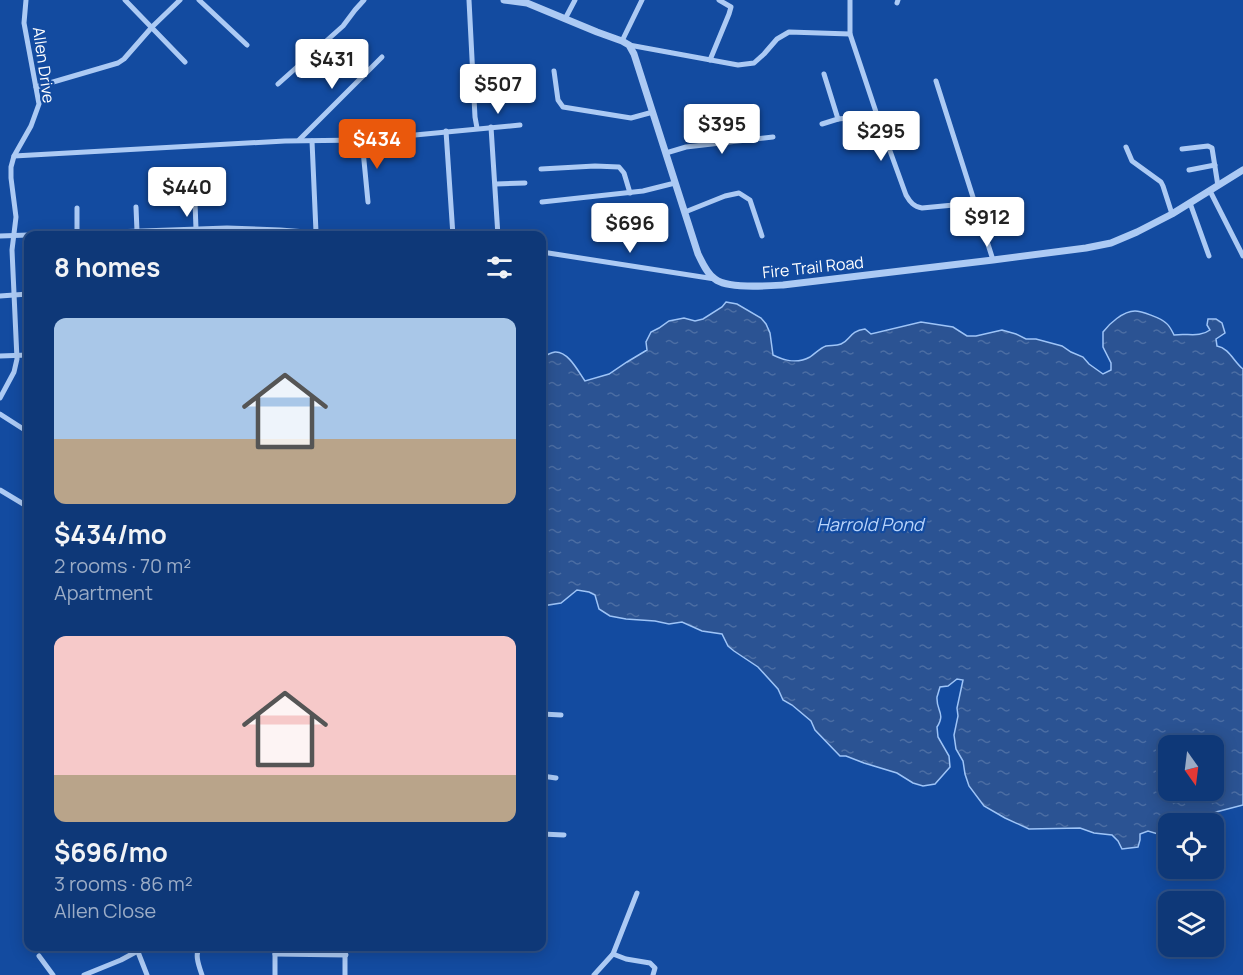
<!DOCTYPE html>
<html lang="en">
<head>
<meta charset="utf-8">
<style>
  body { margin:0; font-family:Manrope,sans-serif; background:#173f7d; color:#f1f3f6; height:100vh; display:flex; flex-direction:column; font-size:22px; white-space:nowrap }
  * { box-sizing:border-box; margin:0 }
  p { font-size:20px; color:#9bacc6 }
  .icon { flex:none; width:33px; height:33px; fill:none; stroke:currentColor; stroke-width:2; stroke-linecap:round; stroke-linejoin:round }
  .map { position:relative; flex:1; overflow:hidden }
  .side { position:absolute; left:24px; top:231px; width:522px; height:720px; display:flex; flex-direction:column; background:#0e3878; border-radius:12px; box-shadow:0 3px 15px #0003,0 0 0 2px #2e528a }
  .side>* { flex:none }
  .needle { width:39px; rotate:166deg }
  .fabs { position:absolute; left:1158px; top:735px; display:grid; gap:12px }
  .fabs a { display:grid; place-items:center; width:66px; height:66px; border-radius:12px; background:#0e3878; box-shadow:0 3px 15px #0003,0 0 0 2px #2e528a; font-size:30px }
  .price { position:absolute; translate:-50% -51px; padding:0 14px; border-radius:6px; background:#fff; color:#222; font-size:20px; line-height:39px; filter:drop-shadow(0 2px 3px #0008) }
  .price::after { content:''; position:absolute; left:50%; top:36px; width:18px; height:14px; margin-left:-9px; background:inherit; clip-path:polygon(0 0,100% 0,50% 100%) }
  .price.current { background:#ea580c; color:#fff }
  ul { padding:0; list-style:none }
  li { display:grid; align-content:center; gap:12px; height:318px; padding:0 30px }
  li span { display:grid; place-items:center; height:186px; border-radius:12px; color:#555 }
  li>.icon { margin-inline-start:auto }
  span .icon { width:108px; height:108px; fill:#fffc; stroke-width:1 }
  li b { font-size:26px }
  h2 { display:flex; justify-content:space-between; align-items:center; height:72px; padding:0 30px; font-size:26px }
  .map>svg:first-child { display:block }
</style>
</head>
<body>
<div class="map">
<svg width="1243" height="975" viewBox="0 0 1243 975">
  <defs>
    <pattern id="water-ripples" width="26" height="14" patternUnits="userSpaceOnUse" patternTransform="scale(1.5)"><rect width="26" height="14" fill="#2b5393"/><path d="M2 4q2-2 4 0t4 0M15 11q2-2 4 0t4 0" fill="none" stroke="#4b6da3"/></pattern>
  </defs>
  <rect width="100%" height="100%" fill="#134ba0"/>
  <path fill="url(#water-ripples)" stroke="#9ec4f7" stroke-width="1.5" fill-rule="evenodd" d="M726,302L737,304L761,318L766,324L770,333L773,355C785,361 797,364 810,357C816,353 820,348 826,346C831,345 836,346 841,344C851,340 849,331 865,329L871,334L921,322L953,327L967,336H976L1002,330L1016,334L1026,339H1036L1062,346L1071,352L1083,357L1089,364L1103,374L1111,370V363L1103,347V332C1109,324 1123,311 1135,311C1141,311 1161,318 1166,323C1170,326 1172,331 1174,335C1188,333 1199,338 1210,330L1207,325L1208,319H1216L1222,323L1225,333L1216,339L1217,346C1229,348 1234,362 1243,369V805L1216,812L1191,823L1168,824V831L1158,834L1148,831L1140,834V840L1138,847L1122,849L1118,841L1112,835L1094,833L1080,828L1029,829L1005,818L984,806L969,786L965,774L963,761L956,749L954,735L958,716L957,708L963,680L957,679L948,686L940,687C939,690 938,694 937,697C936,711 946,713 937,727L938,737L949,756L950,767L935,784L923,786L913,783L897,773L864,763L846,756H840L815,730L811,721L792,705L783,700L778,689L758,667L734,651L728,646L722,634L702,631L682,622L669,624L655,621L626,619L610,616L599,609L595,595L589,592L577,590L561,603L542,606V358C545,356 550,353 555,352C568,351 578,371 585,381L609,374L627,362L647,350L646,342L651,332L659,328L669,321L684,318L695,321L703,319L722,307ZM1168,746H1214V790H1168Z"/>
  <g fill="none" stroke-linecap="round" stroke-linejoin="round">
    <g stroke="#accaf4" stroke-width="5">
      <polyline points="125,0 185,62"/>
      <polyline points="199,0 247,45"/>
      <polyline points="469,0 475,117 477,128"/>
      <path d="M850,0V34L877,115L906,195C910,202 914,207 922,208L975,203"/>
      <polyline points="897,3 898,0"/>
      <polyline points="565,19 575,0"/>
      <polyline points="622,41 642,0"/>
      <polyline points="629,45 738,65 754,63 764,54 777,39 789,32 850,34"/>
      <polyline points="710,60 729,14 731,7 719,0"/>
      <polyline points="554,71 558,100 563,107 631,118 653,112"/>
      <polyline points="824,74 838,119 877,115"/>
      <polyline points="936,81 993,260"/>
      <polyline points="278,84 343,26 355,10 364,0"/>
      <polyline points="36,87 118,63 124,59 152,27 180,0"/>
      <polyline points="822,124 838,119"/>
      <polyline points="491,127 498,236"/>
      <polyline points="446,131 453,236"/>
      <polyline points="299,140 382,57"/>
      <polyline points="362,140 368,202"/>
      <polyline points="312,141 316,232"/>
      <polyline points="1126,147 1132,161 1161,182 1163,186 1172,214"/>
      <polyline points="1182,149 1208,146 1212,148 1218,186"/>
      <polyline points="666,153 686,147 773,137"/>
      <polyline points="14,156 285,141 362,140 520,125"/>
      <polyline points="541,169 595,166 619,167 624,173 630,193"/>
      <polyline points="1189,170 1215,165"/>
      <polyline points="496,184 525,183"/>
      <polyline points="1210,191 1243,256"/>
      <polyline points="195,202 196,229"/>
      <polyline points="542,202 643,191 675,183"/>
      <polyline points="1190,203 1209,256"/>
      <polyline points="136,207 137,231"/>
      <polyline points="685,212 725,196 739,193 750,200 762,236"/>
      <polyline points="77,233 77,208"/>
      <polyline points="0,236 227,228 280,230 359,236"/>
      <polyline points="542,252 715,279"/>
      <polyline points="0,296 28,294"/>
      <polyline points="0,356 28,355"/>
      <polyline points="0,398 14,372 17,359 12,250 16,217 11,178 11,167 14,156 31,126 39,104 24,23 26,0"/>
      <polyline points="0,414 28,432"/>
      <polyline points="0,490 25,505"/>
      <polyline points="28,631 26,642 28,655"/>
      <polyline points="542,714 561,715"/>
      <polyline points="542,776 556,778"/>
      <polyline points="542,834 564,835"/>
      <path d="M200,946C194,954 199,966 202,975"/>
      <polyline points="345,946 345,975"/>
      <polyline points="138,952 147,975"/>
      <polyline points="275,954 346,955"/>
      <polyline points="613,954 626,959 650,963 655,968 653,975"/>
      <polyline points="39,956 53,975"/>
      <polyline points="84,975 121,960 147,946"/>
      <polyline points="275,975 275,946"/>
      <polyline points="594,975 613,954 637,893"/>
    </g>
    <path stroke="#accaf4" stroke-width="7" d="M504,0L527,3L597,32L622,41L629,45L634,54L698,254C702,262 707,274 715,279C727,289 767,286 783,285L993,260L1086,248L1111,243L1137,232L1172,214L1243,170"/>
  </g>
  <g text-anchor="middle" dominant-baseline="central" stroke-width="4.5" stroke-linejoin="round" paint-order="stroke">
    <g font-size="16" fill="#fff" stroke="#134ba0">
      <text transform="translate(44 65) rotate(82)">Allen Drive</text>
      <text transform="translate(813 267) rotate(-6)">Fire Trail Road</text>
    </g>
    <g font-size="18" font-style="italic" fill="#b9d4fa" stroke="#134ba0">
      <text x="870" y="524">Harrold Pond</text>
    </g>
  </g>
</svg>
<div class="fabs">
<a><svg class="needle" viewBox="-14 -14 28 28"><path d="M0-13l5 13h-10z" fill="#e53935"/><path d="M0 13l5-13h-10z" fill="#9bacc6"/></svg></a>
<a><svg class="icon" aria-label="locate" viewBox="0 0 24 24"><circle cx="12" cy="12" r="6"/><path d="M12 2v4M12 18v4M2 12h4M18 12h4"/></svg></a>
<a><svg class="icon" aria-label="layers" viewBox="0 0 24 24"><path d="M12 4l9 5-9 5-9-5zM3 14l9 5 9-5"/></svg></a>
</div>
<b class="price" style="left:332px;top:90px">$431</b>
<b class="price" style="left:498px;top:115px">$507</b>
<b class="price" style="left:722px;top:155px">$395</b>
<b class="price" style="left:881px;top:162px">$295</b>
<b class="price current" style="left:377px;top:170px">$434</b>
<b class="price" style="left:187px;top:218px">$440</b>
<b class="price" style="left:987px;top:248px">$912</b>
<b class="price" style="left:630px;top:254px">$696</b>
<section class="side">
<h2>8 homes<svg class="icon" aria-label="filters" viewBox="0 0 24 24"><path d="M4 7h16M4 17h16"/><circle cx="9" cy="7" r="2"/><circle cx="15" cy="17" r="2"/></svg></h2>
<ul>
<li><span style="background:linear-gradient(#a9c7e8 65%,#b9a48a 0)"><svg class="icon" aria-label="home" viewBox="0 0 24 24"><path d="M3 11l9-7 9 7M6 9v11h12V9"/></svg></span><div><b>$434/mo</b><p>2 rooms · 70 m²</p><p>Apartment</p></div></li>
<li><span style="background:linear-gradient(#f6c9c9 75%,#b9a48a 0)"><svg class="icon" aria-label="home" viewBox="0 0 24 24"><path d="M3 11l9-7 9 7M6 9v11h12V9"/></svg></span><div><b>$696/mo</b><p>3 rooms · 86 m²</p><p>Allen Close</p></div></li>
</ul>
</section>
</div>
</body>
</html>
